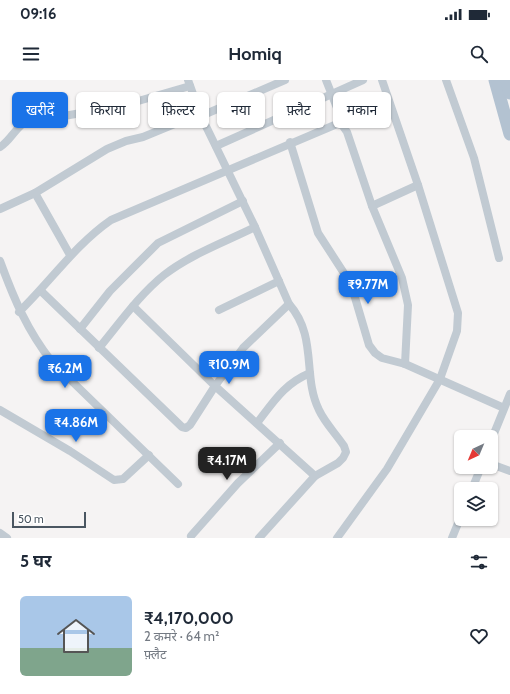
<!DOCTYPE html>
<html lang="hi">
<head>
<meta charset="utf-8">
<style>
  body { margin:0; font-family:Cabin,"Noto Sans Devanagari",sans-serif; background:#f6f6f7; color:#1f2937; height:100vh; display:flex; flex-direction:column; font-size:15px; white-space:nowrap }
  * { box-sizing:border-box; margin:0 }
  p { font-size:13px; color:#747a83 }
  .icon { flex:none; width:22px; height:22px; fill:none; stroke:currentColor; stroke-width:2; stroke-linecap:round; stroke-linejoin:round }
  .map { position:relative; height:458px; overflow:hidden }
  .sheet { display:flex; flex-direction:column; background:#fff; flex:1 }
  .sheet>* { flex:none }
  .guide { position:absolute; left:12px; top:12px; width:486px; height:36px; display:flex; gap:8px }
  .needle { width:26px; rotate:224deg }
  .fabs { position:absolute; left:454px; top:350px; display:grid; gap:8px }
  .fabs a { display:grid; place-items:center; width:44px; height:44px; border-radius:6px; background:#fff; box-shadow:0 1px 3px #0004; font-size:20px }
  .scale { position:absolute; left:12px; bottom:10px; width:74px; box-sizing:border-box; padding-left:4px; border:2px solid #4a5661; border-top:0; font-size:11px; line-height:14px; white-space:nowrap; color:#4a5661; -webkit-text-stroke:3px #fff; paint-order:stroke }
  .price { position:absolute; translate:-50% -34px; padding:0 9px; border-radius:8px; background:#1a73e8; color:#fff; font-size:13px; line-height:26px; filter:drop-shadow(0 1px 2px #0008) }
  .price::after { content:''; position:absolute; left:50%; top:24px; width:12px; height:9px; margin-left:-6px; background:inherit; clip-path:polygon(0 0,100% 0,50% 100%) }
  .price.selected { background:#222; color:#fff }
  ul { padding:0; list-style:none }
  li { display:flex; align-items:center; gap:12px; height:100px; padding:0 20px }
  li span { display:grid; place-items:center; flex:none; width:112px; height:80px; border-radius:6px; color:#555 }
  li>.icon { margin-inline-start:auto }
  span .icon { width:48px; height:48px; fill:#fffc; stroke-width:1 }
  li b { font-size:17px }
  h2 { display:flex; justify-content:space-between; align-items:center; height:48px; padding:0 20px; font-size:17px }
  .tag { padding:0 14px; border-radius:6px; background:#fff; box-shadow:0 1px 3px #0004; font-size:14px; line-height:36px }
  .tag.selected { background:#1a73e8; color:#fff }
  .status { display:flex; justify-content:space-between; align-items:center; height:28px; padding:0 20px; background:#fff; direction:ltr }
  .status svg { height:11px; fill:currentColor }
  header { display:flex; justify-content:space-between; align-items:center; height:52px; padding:0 20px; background:#fff; font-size:18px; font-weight:800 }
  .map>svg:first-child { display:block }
</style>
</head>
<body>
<div class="status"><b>09:16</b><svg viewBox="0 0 49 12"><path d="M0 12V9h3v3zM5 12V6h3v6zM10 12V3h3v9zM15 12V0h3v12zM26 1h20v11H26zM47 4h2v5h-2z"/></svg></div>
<header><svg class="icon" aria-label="menu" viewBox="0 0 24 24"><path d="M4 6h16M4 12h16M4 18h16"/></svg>Homiq<svg class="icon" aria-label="search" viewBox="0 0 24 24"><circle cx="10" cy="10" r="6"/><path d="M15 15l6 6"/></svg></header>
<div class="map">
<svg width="510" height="458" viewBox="0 0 510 458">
  <rect width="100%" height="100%" fill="#f5f3f3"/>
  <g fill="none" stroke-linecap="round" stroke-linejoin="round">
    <g stroke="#c1cad2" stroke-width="8">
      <path d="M188,0L201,36L255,147L289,224C318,257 302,296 319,330C325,343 336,354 344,366L346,372L343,378L338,383L315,396L259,458"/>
      <polyline points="326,0 345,48"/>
      <polyline points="446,0 474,78 499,178"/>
      <polyline points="290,62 318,153 351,204 369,265 375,273 382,278 405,284 504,328"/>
      <polyline points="216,66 363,0"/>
      <path d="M0,67C10,61 14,50 24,43L121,26L190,6"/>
      <polyline points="35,113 70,175"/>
      <polyline points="372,126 418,105"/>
      <polyline points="0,129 35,113 107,69 126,61 143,57 177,43 201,36 285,0"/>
      <path d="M0,181C14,219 27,250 52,282L178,404"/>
      <polyline points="41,211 182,347 186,348 190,345 215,306 243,268 289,224"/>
      <polyline points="133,226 215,306 315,396"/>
      <polyline points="219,230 279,201"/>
      <path d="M19,232C51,201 75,165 111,140L337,44L342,45L347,52L372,126L402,198L408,225L405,284"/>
      <polyline points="80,249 110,211 158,163 243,121"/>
      <path d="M99,268C119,244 139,215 164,195C191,174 225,162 255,147"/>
      <polyline points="0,330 70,371 114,400 123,399 149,375"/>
      <path d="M257,343C274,321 284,304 310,293"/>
      <polyline points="491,361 510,314"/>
      <polyline points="491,384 510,391"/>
      <polyline points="472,409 481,387"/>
      <polyline points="0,453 7,458"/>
      <polyline points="191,456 238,403 280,363"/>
      <polyline points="337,458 387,389 440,299 457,251 458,233 418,105 382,0"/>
      <polyline points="452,458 461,436"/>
    </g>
    <g stroke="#b3c2d1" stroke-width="13">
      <polyline points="495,0 510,54"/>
      <polyline points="507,0 510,13"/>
    </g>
  </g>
</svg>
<div class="fabs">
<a><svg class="needle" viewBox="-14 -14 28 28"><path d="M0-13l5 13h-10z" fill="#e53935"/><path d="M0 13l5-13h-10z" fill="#747a83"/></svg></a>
<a><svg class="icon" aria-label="layers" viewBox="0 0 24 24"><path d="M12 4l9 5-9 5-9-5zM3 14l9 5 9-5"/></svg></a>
</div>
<div class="scale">50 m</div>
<b class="price" style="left:368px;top:225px">₹9.77M</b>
<b class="price" style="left:229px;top:305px">₹10.9M</b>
<b class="price" style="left:65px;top:309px">₹6.2M</b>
<b class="price" style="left:76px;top:363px">₹4.86M</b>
<b class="price selected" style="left:227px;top:401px">₹4.17M</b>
<div class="guide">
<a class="tag selected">खरीदें</a>
<a class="tag">किराया</a>
<a class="tag">फ़िल्टर</a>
<a class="tag">नया</a>
<a class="tag">फ़्लैट</a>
<a class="tag">मकान</a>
</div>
</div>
<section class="sheet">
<h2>5 घर<svg class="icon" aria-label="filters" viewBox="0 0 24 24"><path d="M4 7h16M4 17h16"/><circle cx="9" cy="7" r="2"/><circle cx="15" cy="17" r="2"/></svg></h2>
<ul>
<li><span style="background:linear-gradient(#a9c7e8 65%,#7fa58c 0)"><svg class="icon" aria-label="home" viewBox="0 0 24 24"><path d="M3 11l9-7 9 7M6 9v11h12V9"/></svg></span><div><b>₹4,170,000</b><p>2 कमरे · 64 m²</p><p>फ़्लैट</p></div><svg class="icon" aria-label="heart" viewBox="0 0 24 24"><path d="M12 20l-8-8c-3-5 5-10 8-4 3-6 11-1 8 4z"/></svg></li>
</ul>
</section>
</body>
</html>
